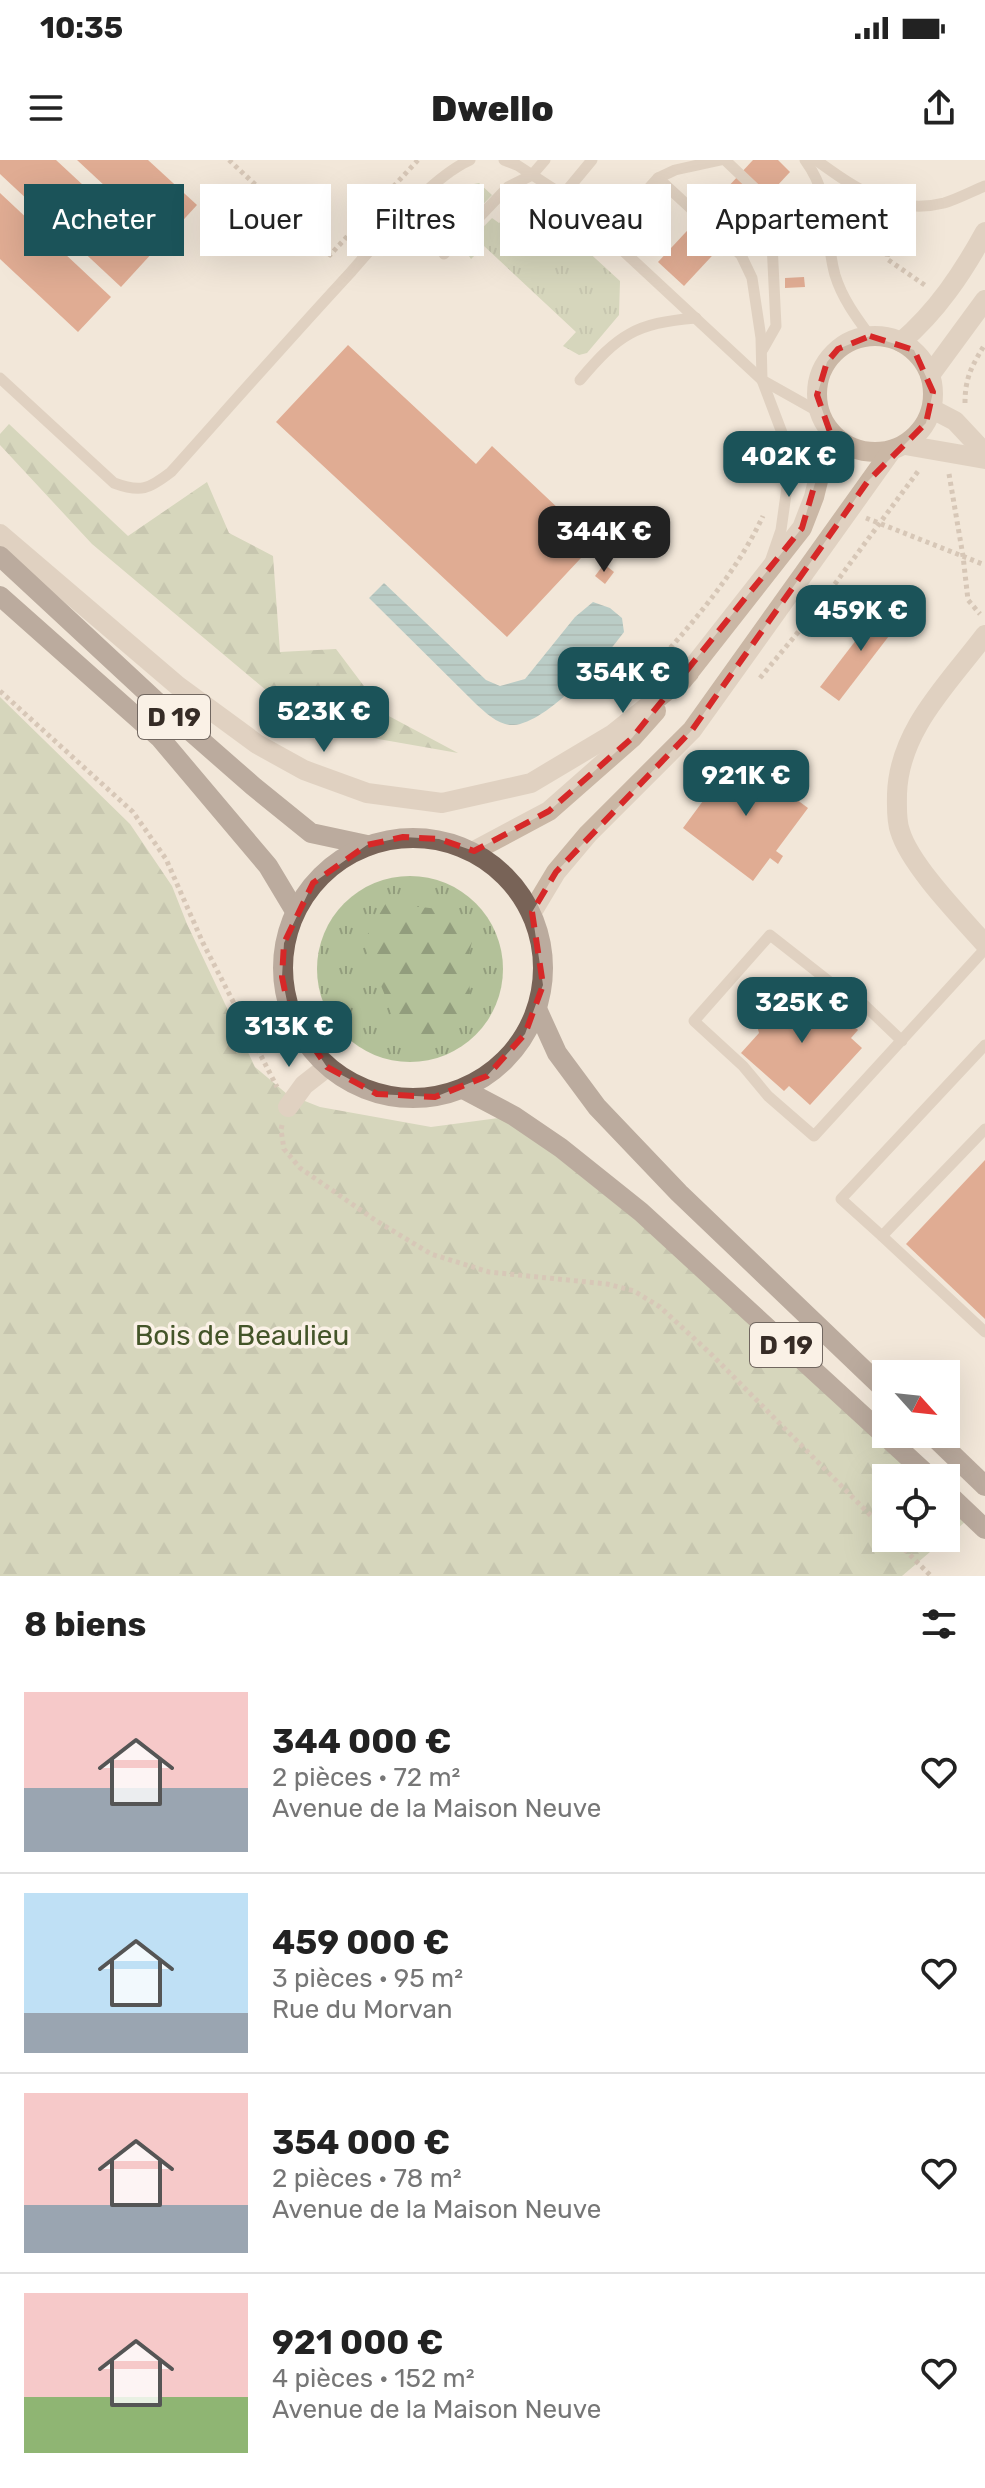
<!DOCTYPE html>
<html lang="fr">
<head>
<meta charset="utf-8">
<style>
  body { margin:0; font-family:Rubik,sans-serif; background:#f2f2f2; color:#222; height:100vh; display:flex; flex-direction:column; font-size:30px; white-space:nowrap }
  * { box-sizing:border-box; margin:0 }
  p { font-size:26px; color:#767676 }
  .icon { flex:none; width:44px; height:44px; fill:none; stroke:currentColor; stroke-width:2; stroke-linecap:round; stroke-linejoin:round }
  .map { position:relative; height:1416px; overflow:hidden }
  .side { display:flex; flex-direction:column; background:#fff; flex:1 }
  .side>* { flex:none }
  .hud { position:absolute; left:24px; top:24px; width:938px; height:72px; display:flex; gap:16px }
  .needle { width:52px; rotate:117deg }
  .fabs { position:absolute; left:872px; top:1200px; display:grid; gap:16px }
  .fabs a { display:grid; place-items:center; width:88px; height:88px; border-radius:0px; background:#fff; box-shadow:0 8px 32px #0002; font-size:40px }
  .price { position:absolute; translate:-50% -68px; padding:0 18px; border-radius:16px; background:#1b5359; color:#fff; font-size:26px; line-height:52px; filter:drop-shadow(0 2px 4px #0008) }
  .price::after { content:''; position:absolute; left:50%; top:48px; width:24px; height:18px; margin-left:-12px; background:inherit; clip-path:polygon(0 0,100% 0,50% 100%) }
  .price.active { background:#222; color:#fff }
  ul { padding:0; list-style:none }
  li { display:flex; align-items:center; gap:24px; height:200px; padding:0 24px }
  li+li { border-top:2px solid #e0e0e0 }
  li span { display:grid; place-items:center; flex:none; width:224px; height:160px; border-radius:0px; color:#555 }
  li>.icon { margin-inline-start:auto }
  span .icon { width:96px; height:96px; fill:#fffc; stroke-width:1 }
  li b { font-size:34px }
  h2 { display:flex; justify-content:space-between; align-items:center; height:96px; padding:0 24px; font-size:34px }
  .chip { padding:0 28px; border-radius:0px; background:#fff; box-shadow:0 8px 32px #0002; font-size:28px; line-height:72px }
  .chip.active { background:#1b5359; color:#fff }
  .status { display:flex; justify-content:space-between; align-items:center; height:56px; padding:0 40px; background:#fff; direction:ltr }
  .status svg { height:22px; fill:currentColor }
  header { display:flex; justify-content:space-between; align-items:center; height:104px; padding:0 24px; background:#fff; font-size:36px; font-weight:800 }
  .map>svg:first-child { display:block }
</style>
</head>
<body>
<div class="status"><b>10:35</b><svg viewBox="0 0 49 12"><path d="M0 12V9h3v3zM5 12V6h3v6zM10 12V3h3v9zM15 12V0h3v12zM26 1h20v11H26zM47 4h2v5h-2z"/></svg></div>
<header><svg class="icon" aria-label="menu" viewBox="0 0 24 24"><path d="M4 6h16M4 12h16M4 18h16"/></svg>Dwello<svg class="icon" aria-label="share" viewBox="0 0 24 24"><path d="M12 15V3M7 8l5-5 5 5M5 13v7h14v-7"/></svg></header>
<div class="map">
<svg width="985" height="1416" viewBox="0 0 985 1416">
  <defs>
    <pattern id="grass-tufts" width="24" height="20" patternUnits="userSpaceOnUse" patternTransform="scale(2)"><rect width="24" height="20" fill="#b3c199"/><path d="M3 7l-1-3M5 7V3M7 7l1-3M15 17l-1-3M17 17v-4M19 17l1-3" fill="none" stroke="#929d7d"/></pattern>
    <pattern id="forest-firs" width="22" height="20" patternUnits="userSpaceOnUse" patternTransform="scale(2)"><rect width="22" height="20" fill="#b3c199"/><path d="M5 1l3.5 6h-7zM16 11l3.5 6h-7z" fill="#929d7d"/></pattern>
    <pattern id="water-rules" width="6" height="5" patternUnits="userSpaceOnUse" patternTransform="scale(2)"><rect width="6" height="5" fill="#77acb0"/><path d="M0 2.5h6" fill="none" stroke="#628c8f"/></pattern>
  </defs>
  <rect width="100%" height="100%" fill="#f2e7d9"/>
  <g fill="url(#grass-tufts)">
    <polygon points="479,23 492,35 460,69 452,67 445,73 438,75 430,69 469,25"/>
    <polygon points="526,46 537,48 548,55 620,121 619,155 587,193 579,195 563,186 576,172 484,86 471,99 465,90 466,85 492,58 499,63 518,48"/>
    <circle cx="410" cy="809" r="93"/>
  </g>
  <g fill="url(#forest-firs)">
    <polygon points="9,264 128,376 207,322 229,373 273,396 280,492 336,489 385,554 458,593 310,567 92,384 0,285 0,274"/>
    <polygon points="0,537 130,664 172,726 187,764 255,907 287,934 320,947 431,967 514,956 561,988 931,1318 886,1318 886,1378 946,1378 946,1332 972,1356 902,1416 0,1416"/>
    <polygon points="389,738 412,746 447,750 474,773 467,803 470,832 455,870 400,880 384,833 363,782"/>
  </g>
  <path fill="url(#water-rules)" d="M384,423L486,520L500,526L525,519L575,457L593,442L610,448L622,458L624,472C605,498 547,563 514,565C499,566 486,553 476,544L369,438Z"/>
  <g fill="#ca643f">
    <polygon points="0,0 56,0 154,91 121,127 0,14"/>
    <polygon points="77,0 148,0 197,45 164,81"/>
    <polygon points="753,0 778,0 790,12 684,126 658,102"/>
    <polygon points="0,33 111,137 78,172 0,99"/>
    <polygon points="804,117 805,127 785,128 785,118"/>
    <polygon points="348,185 476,304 492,286 595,383 507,477 276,262"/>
    <polygon points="604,404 614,412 605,424 595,416"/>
    <polygon points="883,445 902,459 839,541 820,527"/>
    <polygon points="737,595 808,648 776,691 783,696 778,704 770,698 753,721 683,668"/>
    <polygon points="803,825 845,863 848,860 858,870 851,878 862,888 810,945 789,926 784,931 741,893 759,873 756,862 774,841 786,844"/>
    <polygon points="985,1000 985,1159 906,1084"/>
  </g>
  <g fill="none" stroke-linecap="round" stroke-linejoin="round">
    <g stroke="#b6a18f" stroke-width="5" stroke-dasharray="4 4" stroke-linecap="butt">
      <polyline points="229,0 330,95 418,0"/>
      <polyline points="891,61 887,99 926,126"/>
      <path d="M965,243C965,217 972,206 985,184"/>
      <polyline points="949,314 963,396 968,440 980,454"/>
      <polyline points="866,358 985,405"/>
      <path d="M644,518C688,468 735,416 763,356"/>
      <polyline points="760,518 809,459 919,310"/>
      <polyline points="0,531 133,652 166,699 203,783 277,927"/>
      <polyline points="282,965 281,970 284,989 300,1008 375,1060 431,1094 489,1112 607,1124 634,1131 660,1147 711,1194 886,1371"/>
      <polyline points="893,1378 931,1416"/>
    </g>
    <g stroke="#cab7a5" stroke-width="11">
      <polyline points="504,0 517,5 563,35 762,220 819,252"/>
      <polyline points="725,0 765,38 771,62 776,166 763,189"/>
      <path d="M805,0C834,40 823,72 835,115C842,138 856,157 870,176"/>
      <path d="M816,0C855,28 893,56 944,43C958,39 972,31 985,26"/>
      <polyline points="658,18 675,10 721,0"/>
      <polyline points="563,35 592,0"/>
      <polyline points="607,75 658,18 741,95 752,118 761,178 762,220 787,286 787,327 781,370 771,399"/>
      <polyline points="444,94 508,27 532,15 545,0"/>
      <path d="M0,218L114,323C141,333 149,329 171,312C231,245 290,178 351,112C381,78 430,18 470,0"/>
      <path d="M580,220C618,175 635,163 696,158"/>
      <polyline points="902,881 858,839 835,826 770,775 694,861 743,906 768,936 814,976 985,789"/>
      <polyline points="985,885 841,1039 882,1076 985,969"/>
      <polyline points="882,1076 985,1172"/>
    </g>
    <g stroke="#cab7a5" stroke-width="20">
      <circle cx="875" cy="234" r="58"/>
      <path d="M901,182C937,151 962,114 985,72"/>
      <polyline points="930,215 985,140"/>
      <polyline points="932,249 955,261 985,293"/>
      <polyline points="905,285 985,299"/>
      <polyline points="0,374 178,526 257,584 304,610 367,633 442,643 531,623 613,574 689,513"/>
      <path d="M985,475C948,524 899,570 897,634C897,645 896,660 900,671C910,705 961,757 985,784"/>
      <polyline points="682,521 802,368 814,337 830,272"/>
      <polyline points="474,691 549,651 632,578 656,551"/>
      <polyline points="532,752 556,712 588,674 692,570 892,290"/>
      <polyline points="288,947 304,925 327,907"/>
    </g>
    <g stroke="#786357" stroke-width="20">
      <polyline points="0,396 156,541 253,626 311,673 367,685"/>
      <polyline points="0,436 160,578 268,706 295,751"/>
      <circle cx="413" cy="808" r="130"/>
      <polyline points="537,849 557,893 597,947 679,1033 886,1231"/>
      <polyline points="463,929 514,956 561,988 641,1052 931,1318"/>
      <polyline points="931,1274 985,1326"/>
      <polyline points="946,1332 985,1369"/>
    </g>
  </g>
  <path d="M0 0H985V1416H0ZM870,176L914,190L933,232L926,263L868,321L692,570L556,712L532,752L543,825L525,874L487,916L435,937L377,934L327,907L289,851L282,817L284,783L313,723L367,685L403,677L439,679L474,691L549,651L632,578L802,368L830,272L817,235L827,202L838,189Z" fill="#f2e7d9" fill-opacity=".55" fill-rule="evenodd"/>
  <path fill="none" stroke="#d62828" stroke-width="6" stroke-dasharray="16 10" stroke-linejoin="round" d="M870,176L914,190L933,232L926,263L868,321L692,570L556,712L532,752L543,825L525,874L487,916L435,937L377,934L327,907L289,851L282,817L284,783L313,723L367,685L403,677L439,679L474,691L549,651L632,578L802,368L830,272L817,235L827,202L838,189Z"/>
  <g text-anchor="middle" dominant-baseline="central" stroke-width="7" stroke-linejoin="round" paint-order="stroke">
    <g fill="#faf1e6" stroke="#716760" stroke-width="2">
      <rect x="138" y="535" width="72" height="44" rx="6"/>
      <rect x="750" y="1163" width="72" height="44" rx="6"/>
    </g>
    <g font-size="26" font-weight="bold" fill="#362c26">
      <text x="174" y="557">D 19</text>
      <text x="786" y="1185">D 19</text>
    </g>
    <g font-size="28" fill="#445529" stroke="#faf1e6">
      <text x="242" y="1175">Bois de Beaulieu</text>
    </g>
  </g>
</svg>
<div class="fabs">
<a><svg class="needle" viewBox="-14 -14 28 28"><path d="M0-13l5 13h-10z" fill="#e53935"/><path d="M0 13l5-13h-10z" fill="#767676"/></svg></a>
<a><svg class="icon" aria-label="locate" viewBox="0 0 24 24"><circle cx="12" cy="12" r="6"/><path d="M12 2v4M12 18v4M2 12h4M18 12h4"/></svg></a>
</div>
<b class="price" style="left:789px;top:339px">402K €</b>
<b class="price active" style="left:604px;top:414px">344K €</b>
<b class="price" style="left:861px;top:493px">459K €</b>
<b class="price" style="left:623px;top:555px">354K €</b>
<b class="price" style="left:324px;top:594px">523K €</b>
<b class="price" style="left:746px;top:658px">921K €</b>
<b class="price" style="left:802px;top:885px">325K €</b>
<b class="price" style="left:289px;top:909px">313K €</b>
<div class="hud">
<a class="chip active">Acheter</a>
<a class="chip">Louer</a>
<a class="chip">Filtres</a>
<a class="chip">Nouveau</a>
<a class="chip">Appartement</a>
</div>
</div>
<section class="side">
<h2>8 biens<svg class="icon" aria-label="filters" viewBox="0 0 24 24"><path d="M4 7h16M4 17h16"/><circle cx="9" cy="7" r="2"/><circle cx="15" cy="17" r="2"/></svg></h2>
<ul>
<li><span style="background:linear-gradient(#f6c9c9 60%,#9aa5b1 0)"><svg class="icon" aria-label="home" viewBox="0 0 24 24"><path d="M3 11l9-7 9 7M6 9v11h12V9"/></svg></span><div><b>344 000 €</b><p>2 pièces · 72 m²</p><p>Avenue de la Maison Neuve</p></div><svg class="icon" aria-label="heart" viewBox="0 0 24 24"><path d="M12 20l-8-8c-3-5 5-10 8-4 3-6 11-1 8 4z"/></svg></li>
<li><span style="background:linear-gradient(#bfe0f5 75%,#9aa5b1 0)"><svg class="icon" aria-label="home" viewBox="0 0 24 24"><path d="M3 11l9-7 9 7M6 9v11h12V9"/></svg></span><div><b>459 000 €</b><p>3 pièces · 95 m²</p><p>Rue du Morvan</p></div><svg class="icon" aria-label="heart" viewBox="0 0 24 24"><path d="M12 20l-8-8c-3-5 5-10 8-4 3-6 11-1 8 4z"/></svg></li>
<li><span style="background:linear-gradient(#f6c9c9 70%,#9aa5b1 0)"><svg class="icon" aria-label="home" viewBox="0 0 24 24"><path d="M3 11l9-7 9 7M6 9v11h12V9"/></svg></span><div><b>354 000 €</b><p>2 pièces · 78 m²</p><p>Avenue de la Maison Neuve</p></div><svg class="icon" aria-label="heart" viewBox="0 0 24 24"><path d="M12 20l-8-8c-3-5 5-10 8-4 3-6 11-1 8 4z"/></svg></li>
<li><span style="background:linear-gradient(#f6c9c9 65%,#8fb573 0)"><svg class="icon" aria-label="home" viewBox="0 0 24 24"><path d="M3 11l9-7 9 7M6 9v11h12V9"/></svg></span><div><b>921 000 €</b><p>4 pièces · 152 m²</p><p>Avenue de la Maison Neuve</p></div><svg class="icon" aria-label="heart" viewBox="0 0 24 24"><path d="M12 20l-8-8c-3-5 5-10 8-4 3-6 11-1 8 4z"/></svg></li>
</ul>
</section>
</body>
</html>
